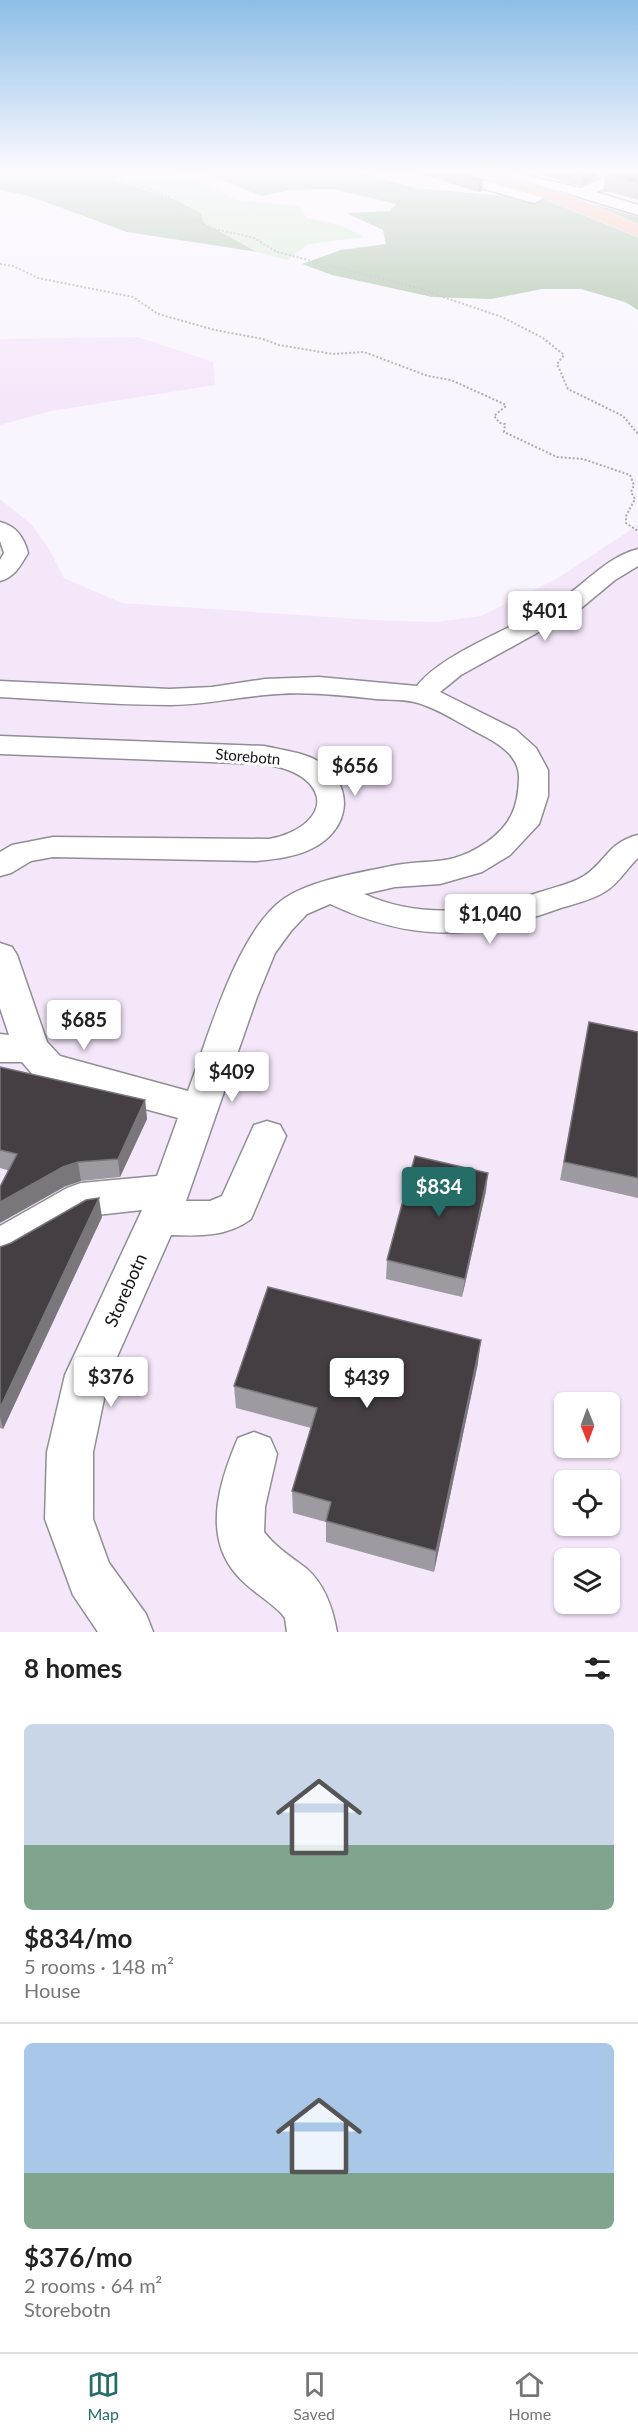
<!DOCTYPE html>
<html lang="en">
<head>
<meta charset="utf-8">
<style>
  body { margin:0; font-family:Lato,sans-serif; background:#f2f2f2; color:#222; height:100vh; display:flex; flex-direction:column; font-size:22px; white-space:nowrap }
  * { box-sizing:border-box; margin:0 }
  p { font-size:20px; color:#767676 }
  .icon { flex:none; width:33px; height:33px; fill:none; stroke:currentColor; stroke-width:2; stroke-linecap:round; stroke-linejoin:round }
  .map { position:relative; height:1632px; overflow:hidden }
  .side { display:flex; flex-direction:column; background:#fff; flex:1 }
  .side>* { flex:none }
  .needle { width:39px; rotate:179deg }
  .fabs { position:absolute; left:554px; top:1392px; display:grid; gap:12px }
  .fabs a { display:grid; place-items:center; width:66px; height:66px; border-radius:9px; background:#fff; box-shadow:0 2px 4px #0004; font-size:30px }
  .price { position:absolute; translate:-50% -51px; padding:0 14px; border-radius:6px; background:#fff; color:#222; font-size:20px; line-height:39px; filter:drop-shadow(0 2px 3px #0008) }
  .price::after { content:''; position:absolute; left:50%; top:36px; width:18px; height:14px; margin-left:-9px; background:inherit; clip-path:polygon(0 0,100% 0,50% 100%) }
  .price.selected { background:#246e67; color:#fff }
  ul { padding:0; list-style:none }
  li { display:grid; align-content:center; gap:12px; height:318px; padding:0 24px }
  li+li { border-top:2px solid #e0e0e0 }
  li span { display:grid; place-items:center; height:186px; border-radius:9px; color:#555 }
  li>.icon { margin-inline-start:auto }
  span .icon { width:108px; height:108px; fill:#fffc; stroke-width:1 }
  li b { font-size:26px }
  h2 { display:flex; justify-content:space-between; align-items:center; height:72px; padding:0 24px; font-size:26px }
  .menu { display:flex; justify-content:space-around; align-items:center; height:84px; border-top:2px solid #e0e0e0; background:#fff; font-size:16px; color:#767676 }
  .menu a { display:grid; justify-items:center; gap:3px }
  .menu .selected { color:#246e67 }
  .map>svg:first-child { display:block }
</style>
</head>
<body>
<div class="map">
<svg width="638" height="1632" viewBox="0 0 638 1632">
  <rect width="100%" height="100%" fill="#f8f5fe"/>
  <g fill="#f5e7fa" fill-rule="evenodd">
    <polygon points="138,337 213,362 215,385 51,411 0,425 0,339"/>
    <path d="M0,499L31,524L49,549L64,578L122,603L373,620L436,622L481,616L558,578L638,525V1632H0ZM564,1402H609V1448H564ZM564,1480H609V1526H564ZM564,1558H609V1604H564Z"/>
  </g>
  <polygon fill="#d1eccb" points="100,170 166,170 211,187 237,200 299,206 307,218 343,226 364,237 308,244 287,260 257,252 203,223 201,213 176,200 114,180"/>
  <g fill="#a6c1a0">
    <polygon points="0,170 100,170 114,180 176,200 201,213 204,223 257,252 127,232 29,196 0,190"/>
    <polygon points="197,170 349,170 416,188 593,204 638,217 638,310 625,302 581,289 542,289 491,299 432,297 332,275 302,264 341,250 386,244 383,230 346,213 390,211 396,204 333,189 291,190 261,196"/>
  </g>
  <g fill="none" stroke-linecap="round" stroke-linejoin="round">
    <g stroke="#908d95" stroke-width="3">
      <g id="minor">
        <polygon points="427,170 449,170 540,196 542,199 535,203 530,202 429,173"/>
        <path d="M586,170C597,169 611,168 619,176L611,186L596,192L638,205V215L550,188L507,179L505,176L512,172L581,188L603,178L588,173Z"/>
        <path d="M0,522C16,526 24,537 28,553C20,566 15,577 0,581V560L4,553L0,541Z"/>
        <path d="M638,549V566L615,580L580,609L461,675L440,692L516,730L536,748L548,770V796L539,824L510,855L482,872L440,884L395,887L364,894C422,920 482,912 540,892C555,887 571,884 584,876C607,861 607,843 638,835V858C627,868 619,883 606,891C591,901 572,904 555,910C471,940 412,942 330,904L307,914L291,931L275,953L257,997L186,1201H210L222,1196L254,1125L267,1121L280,1125L286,1136L251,1219C227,1237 199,1236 171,1235L109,1375L93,1452V1519L109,1563L146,1614L153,1632H98L73,1595L45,1519L47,1452L65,1375L142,1210L88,1216L14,1259L0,1265V1226L67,1188L81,1183L157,1176L178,1118L47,1082L34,1076L22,1062H0V1034L9,1035L0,1008V943L12,947L17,955L47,1042L60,1056L188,1091C208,1038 237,930 285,898C312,880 359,873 391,866C431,858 449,868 487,842C511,825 518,807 519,779C520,756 498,743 480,734C461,724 439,709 418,703C406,699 389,700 376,699C339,695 302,691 265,695C233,698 202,705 170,705C113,705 56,700 0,697V681L169,689L212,687L265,679L319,677L417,686C444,651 523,625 562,599C587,582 607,557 638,549Z"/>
        <path d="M0,736L264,746C282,750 302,752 318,761C356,785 351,830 311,849C295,857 275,859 257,861L53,857L31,861L11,873L0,876V852L12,845L53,837L269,839C293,836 334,813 310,784C298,771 281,767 264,764L0,754Z"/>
        <path d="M254,1432L270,1438L277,1454L265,1507L264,1532C276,1548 292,1557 307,1569C325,1585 333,1609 337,1632H287L285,1618L281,1613C267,1599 248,1589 236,1574C202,1535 220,1480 238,1438Z"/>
      </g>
    </g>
    <g stroke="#d5d5d5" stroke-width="3">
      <path id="major" d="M459,170C510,167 590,205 638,225V236L547,199L461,173Z"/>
    </g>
    <g stroke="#adaab1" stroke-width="2" stroke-dasharray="2 2" stroke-linecap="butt">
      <polyline points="93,170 169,196 170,205 174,209 210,228 254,238 277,252 411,286 502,317 543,338 564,355 557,364 568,389 623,416 638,434"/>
      <polyline points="0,264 13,266 38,278 133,297 158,314 215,330 263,339 279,345 333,354 364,352 428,376 451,380 504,404 506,406 494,416 500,423 505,424 504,432 557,457 583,459 630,475 634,485 631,492 635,499 626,516 626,523 638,531"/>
    </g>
    <use href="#minor" fill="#fff" fill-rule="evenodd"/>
    <use href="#major" fill="#fbbba1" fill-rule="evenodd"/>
  </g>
  <g fill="#9e9aa1">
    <polygon points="408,170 447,170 483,180 482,191 478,192"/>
    <polygon points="487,170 598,170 597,178 581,186 531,172 513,170 505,173"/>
    <polygon points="638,170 638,200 611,192 603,192 605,177"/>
    <polygon points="589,1022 638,1032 638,1198 560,1180"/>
    <polygon points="0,1067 145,1100 147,1119 120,1177 81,1181 66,1186 0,1168"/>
    <polygon points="486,1191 462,1297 386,1279 387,1260"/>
    <polygon points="102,1217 3,1429 0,1428 0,1247"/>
    <polygon points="478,1363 434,1572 326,1542 326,1522 293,1513 292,1491 311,1428 236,1408 234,1386"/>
  </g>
  <g fill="#7b767c">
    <polygon points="506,170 513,170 505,173"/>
    <polygon points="594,170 598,170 597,178 581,186 582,175"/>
    <polygon points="483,180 482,191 478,192 479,181"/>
    <polygon points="145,1100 147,1119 120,1177 118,1159"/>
    <polygon points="78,1162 81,1181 66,1186 0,1223 0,1202 63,1167"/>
    <polygon points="488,1173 486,1191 462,1297 465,1279"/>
    <polygon points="99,1198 102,1217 3,1429 0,1417 0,1408"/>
    <polygon points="481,1340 478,1363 434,1572 436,1551"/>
  </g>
  <g fill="#453f44" stroke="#7b767c" stroke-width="1.5">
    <polygon points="442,170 447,170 483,180 479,181"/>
    <polygon points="563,170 594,170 582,175"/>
    <polygon points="617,170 638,170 638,184 613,176 605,177 615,172"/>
    <polygon points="589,1022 638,1032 638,1178 564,1162"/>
    <polygon points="0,1067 145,1100 118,1159 78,1162 63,1167 0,1202 0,1187 17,1154 0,1150"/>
    <polygon points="415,1156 488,1173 465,1279 387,1260"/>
    <polygon points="99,1198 0,1408 0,1247 11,1243 86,1200"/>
    <polygon points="268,1287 481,1340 436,1551 326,1521 331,1502 292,1491 317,1408 234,1386"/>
  </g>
  <linearGradient id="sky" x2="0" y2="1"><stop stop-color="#8dbee6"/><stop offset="0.43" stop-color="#fcfaff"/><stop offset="1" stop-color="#fcfaff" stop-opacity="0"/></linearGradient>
  <rect width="638" height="398" fill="url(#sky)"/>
  <g text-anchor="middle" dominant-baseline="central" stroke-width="6" stroke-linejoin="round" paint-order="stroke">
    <g font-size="15" fill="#151417" stroke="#fff">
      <text transform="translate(248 756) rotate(5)">Storebotn</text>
    </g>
    <g font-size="18" fill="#151417" stroke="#fff">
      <text transform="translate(125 1290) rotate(-66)">Storebotn</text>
    </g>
  </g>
</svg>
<div class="fabs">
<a><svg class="needle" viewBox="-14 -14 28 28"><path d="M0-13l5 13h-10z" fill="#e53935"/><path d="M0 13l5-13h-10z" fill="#767676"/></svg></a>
<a><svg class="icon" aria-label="locate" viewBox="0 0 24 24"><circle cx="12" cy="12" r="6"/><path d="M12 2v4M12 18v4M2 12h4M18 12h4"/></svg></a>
<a><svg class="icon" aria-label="layers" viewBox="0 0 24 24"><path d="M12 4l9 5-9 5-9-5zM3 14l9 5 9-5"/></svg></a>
</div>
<b class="price" style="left:545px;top:642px">$401</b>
<b class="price" style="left:355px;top:797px">$656</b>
<b class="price" style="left:490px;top:945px">$1,040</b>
<b class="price" style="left:84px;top:1051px">$685</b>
<b class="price" style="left:232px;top:1103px">$409</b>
<b class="price selected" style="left:439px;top:1218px">$834</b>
<b class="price" style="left:111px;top:1408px">$376</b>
<b class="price" style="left:367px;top:1409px">$439</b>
</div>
<section class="side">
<h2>8 homes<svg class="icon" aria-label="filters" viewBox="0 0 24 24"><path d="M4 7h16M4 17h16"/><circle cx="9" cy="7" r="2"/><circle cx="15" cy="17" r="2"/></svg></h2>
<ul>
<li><span style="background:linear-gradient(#c9d6e8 65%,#7fa58c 0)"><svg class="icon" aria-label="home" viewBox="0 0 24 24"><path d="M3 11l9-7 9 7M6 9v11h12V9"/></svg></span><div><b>$834/mo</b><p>5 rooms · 148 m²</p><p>House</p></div></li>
<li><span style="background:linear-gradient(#a9c7e8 70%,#7fa58c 0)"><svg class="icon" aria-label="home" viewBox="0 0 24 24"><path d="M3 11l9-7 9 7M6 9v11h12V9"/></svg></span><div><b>$376/mo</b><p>2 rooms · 64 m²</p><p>Storebotn</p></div></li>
</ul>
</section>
<nav class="menu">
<a class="selected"><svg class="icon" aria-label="map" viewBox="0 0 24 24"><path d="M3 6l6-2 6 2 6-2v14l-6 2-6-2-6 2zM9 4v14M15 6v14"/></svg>Map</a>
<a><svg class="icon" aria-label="saved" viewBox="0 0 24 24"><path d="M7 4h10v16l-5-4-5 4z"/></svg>Saved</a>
<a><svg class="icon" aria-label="home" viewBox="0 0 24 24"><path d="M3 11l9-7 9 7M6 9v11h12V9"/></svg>Home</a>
</nav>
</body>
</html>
